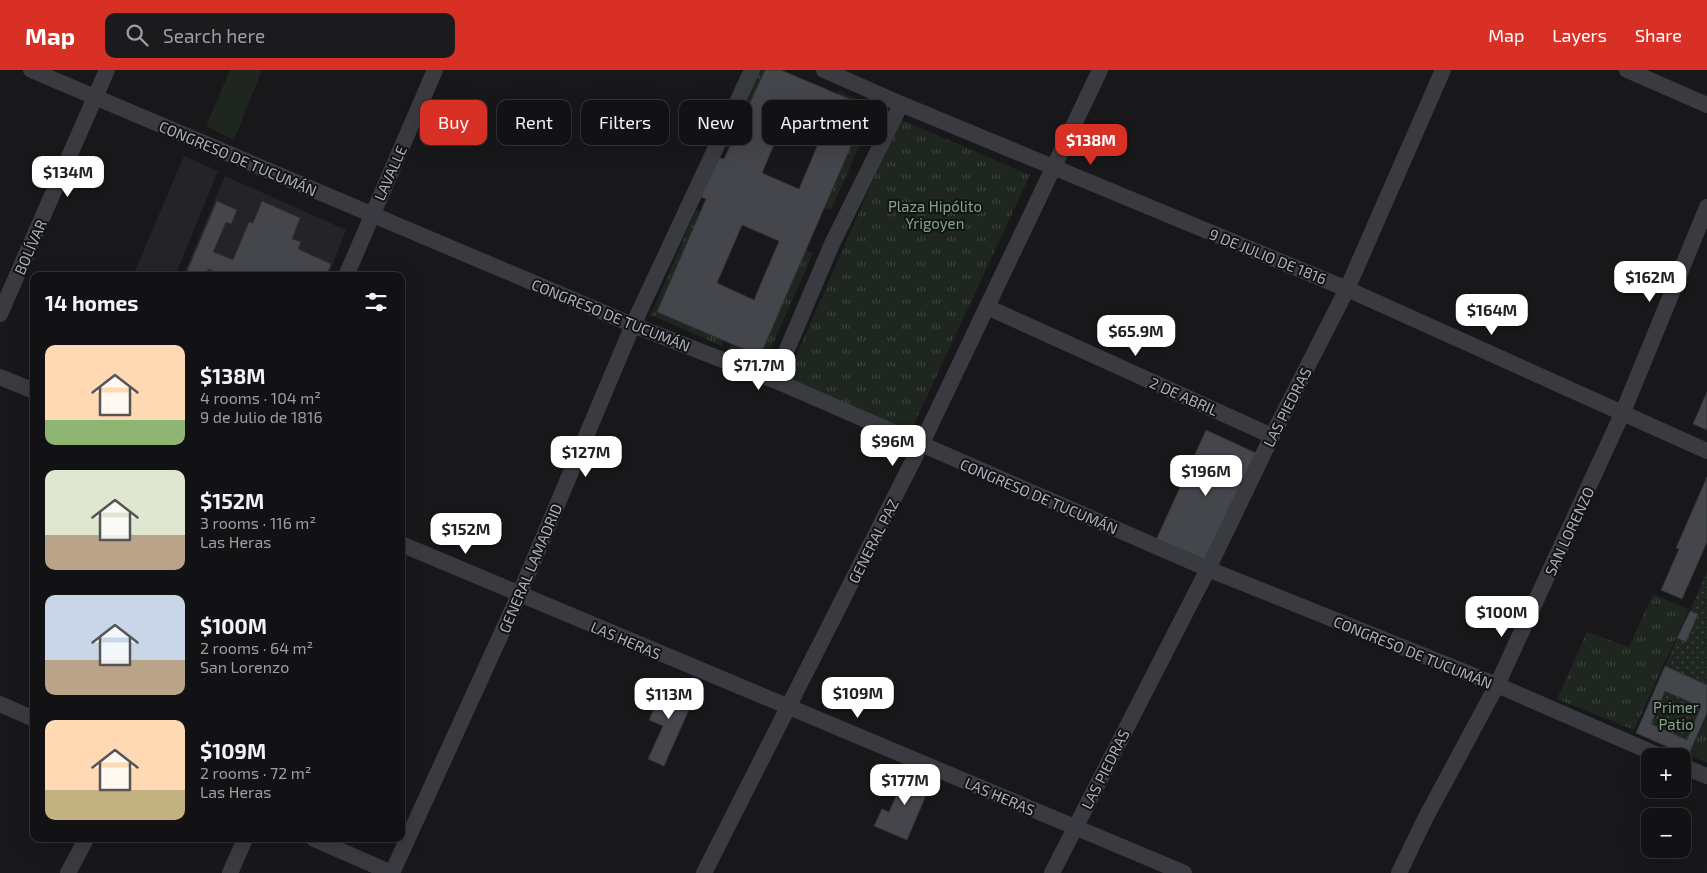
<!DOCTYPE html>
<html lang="en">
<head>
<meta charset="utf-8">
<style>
  body { margin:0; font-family:"Exo 2",sans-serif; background:#1b1b1d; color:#f1f3f6; height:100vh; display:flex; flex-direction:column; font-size:19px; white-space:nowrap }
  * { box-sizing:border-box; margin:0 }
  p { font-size:16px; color:#9c9ea0 }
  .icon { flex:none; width:28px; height:28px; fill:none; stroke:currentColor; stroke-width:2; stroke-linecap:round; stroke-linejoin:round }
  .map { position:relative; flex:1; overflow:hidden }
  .sheet { position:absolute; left:30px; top:202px; width:375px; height:570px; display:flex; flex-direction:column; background:#121214; border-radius:10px; box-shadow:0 5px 20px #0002,0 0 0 1px #313234 }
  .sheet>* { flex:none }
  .hud { position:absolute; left:420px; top:30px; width:475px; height:45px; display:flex; gap:10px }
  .buttons { position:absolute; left:1641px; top:678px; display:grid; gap:10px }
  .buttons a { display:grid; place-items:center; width:50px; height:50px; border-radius:10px; background:#121214; box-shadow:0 5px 20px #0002,0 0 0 1px #313234; font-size:25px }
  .price { position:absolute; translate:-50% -42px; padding:0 11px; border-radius:10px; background:#fff; color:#222; font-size:16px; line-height:32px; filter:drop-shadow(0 1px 2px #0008) }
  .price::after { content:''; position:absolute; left:50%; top:30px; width:15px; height:11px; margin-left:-8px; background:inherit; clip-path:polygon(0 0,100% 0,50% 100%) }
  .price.on { background:#d93025; color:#fff }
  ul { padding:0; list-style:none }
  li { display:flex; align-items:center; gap:15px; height:125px; padding:0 15px }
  li span { display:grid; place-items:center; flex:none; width:140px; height:100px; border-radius:10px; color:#555 }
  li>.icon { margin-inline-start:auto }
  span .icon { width:60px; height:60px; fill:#fffc; stroke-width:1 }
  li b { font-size:21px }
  h2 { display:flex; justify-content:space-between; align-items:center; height:60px; padding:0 15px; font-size:21px }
  .tag { padding:0 18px; border-radius:10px; background:#121214; box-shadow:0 5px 20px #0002,0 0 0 1px #313234; font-size:18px; line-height:45px }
  .tag.on { background:#d93025; color:#fff }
  header { display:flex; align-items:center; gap:30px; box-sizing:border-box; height:70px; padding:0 25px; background:#d93025; color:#fff }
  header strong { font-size:24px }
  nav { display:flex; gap:28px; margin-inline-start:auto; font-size:18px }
  .search { width:350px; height:45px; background:#1b1b1d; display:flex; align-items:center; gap:12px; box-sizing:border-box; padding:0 18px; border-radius:10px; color:#9c9ea0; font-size:19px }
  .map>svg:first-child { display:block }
</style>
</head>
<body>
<header>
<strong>Map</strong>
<div class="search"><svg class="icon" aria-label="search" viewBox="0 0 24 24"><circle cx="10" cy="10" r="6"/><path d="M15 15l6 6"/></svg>Search here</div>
<nav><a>Map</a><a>Layers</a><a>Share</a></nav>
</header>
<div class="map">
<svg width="1707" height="803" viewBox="0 0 1707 803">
  <defs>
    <pattern id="grass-tufts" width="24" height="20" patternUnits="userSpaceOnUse" patternTransform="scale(1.25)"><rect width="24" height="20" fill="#1e261f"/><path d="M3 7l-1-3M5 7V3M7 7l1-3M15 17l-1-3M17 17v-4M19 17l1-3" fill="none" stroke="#3c433e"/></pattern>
    <pattern id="garden-dots" width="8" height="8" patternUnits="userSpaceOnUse" patternTransform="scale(1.25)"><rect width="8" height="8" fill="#1e261f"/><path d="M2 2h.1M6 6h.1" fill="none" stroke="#3c433e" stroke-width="1.8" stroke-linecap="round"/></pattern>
  </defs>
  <rect width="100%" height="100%" fill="#18181b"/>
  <g fill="#242428">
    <polygon points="184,86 218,101 175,206 147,206 135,201"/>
    <polygon points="225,106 346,160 328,206 183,206"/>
  </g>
  <g fill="url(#grass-tufts)">
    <polygon points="760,0 765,0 729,78 724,76"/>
    <polygon points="838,21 876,38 831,140 825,137 868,38 836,24"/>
    <polygon points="900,49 1030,105 908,367 786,309"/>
    <polygon points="696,140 700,142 657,242 724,271 722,276 651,245"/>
    <polygon points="806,180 813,183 764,294 729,279 731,274 760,286"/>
    <polygon points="1653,524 1689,539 1634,660 1557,629 1587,562 1629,577"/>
    <polygon points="1707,646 1707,693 1689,685"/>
  </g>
  <g fill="url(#garden-dots)">
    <polygon points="1707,501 1707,615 1665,596 1677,568 1686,571 1697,544 1690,541"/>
    <polygon points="1665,621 1701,637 1687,670 1651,654"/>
  </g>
  <polygon fill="#1e261f" points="230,0 262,0 234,70 206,56"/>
  <g fill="#44464b" stroke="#323337" fill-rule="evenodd">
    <path d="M765,0H781L868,37L760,286L657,242L706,129L701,127L718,87L724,89ZM787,44L824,60L799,119L762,103ZM742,155L779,171L754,230L717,213Z"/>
    <polygon points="217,131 237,140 231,154 226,152 213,182 233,190 249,152 253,153 262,131 300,148 292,169 301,172 298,179 331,194 326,206 226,206 208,199 205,206 185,206"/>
    <polygon points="1707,322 1707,360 1693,354"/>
    <polygon points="1206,360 1256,383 1207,493 1156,470"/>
    <polygon points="1707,407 1707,472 1682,529 1661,520 1679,479 1676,478"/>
    <polygon points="1690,541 1698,544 1686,572 1677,568"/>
    <path d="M1665,596L1707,615V643L1688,686L1636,663ZM1665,621L1701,637L1687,670L1651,654Z"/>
    <polygon points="665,613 695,626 664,696 648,689 663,656 649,650"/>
    <polygon points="908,700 932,711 907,770 874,756 882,739 889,742"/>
  </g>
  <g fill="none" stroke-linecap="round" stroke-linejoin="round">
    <g stroke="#393b40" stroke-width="16">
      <polyline points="31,0 633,255 774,310 1208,499 1497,615 1660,686"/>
      <polyline points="824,0 901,34 1347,219 1707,381"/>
      <polyline points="1627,0 1707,35"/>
      <polyline points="346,206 435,0"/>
      <polyline points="987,237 1272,366"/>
      <polyline points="0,244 107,0"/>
      <polyline points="0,307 34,321"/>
      <polyline points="774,310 832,174 901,34"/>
      <polyline points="401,474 1184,803"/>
      <polyline points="0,634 34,649"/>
      <polyline points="1682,696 1707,706"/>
      <polyline points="314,769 392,803"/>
      <polyline points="68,803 86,769"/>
      <polyline points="230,803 245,769"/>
      <polyline points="392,803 519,525 633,255 752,0"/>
      <polyline points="704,803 921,375 1100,0"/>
      <polyline points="1052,803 1208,499 1272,366 1347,219 1443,0"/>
      <polyline points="1399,803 1425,749 1497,615 1623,342 1707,137"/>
    </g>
  </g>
  <g text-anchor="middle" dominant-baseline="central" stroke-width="4" stroke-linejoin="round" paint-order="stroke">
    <g font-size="15" fill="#aab0bb" stroke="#131316">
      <text transform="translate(238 88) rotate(23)">CONGRESO DE TUCUMÁN</text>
      <text transform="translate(390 103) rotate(-66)">LAVALLE</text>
      <text transform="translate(30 177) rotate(-66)">BOLÍVAR</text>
      <text transform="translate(1268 186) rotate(22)">9 DE JULIO DE 1816</text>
      <text transform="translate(611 245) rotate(22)">CONGRESO DE TUCUMÁN</text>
      <text transform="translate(1184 326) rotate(24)">2 DE ABRIL</text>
      <text transform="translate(1287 337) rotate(-63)">LAS PIEDRAS</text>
      <text transform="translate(1039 426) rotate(23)">CONGRESO DE TUCUMÁN</text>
      <text transform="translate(1569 461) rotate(-65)">SAN LORENZO</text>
      <text transform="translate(873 471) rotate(-63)">GENERAL PAZ</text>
      <text transform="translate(530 498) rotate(-67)">GENERAL LAMADRID</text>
      <text transform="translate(626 570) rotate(23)">LAS HERAS</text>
      <text transform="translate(1413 582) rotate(22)">CONGRESO DE TUCUMÁN</text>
      <text transform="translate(1105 699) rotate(-63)">LAS PIEDRAS</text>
      <text transform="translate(1000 726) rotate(23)">LAS HERAS</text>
    </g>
    <g font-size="15" fill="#81a681" stroke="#131316">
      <text x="935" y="136">Plaza Hipólito<tspan x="935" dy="17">Yrigoyen</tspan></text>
      <text x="1676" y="637">Primer<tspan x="1676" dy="17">Patio</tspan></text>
    </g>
  </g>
</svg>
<div class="buttons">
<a>+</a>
<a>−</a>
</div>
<b class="price on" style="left:1091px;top:96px">$138M</b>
<b class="price" style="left:68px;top:128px">$134M</b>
<b class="price" style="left:1650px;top:233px">$162M</b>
<b class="price" style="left:1492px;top:266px">$164M</b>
<b class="price" style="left:1136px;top:287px">$65.9M</b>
<b class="price" style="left:759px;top:321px">$71.7M</b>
<b class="price" style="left:893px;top:397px">$96M</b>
<b class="price" style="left:586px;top:408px">$127M</b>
<b class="price" style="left:1206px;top:427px">$196M</b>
<b class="price" style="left:466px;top:485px">$152M</b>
<b class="price" style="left:1502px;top:568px">$100M</b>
<b class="price" style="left:858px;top:649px">$109M</b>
<b class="price" style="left:669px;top:650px">$113M</b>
<b class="price" style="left:905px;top:736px">$177M</b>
<div class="hud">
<a class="tag on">Buy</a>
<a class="tag">Rent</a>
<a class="tag">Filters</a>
<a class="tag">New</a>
<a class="tag">Apartment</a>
</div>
<section class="sheet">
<h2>14 homes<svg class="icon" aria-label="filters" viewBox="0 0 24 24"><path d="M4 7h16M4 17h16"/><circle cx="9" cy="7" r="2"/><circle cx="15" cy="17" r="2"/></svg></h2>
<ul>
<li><span style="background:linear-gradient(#ffd9b3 75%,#8fb573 0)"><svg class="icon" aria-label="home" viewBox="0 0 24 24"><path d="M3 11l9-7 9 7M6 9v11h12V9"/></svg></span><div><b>$138M</b><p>4 rooms · 104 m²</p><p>9 de Julio de 1816</p></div></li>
<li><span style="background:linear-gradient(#dfe7d0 65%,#b9a48a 0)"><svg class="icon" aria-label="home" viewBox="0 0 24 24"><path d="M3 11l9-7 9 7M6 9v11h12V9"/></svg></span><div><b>$152M</b><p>3 rooms · 116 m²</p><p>Las Heras</p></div></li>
<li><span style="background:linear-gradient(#c9d6e8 65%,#b9a48a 0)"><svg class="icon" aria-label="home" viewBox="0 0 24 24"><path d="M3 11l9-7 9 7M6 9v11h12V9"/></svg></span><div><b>$100M</b><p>2 rooms · 64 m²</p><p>San Lorenzo</p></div></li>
<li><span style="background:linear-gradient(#ffd9b3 70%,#c2b280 0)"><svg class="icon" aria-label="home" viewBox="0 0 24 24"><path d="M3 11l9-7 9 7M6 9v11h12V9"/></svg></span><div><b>$109M</b><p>2 rooms · 72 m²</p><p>Las Heras</p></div></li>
</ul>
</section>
</div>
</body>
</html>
